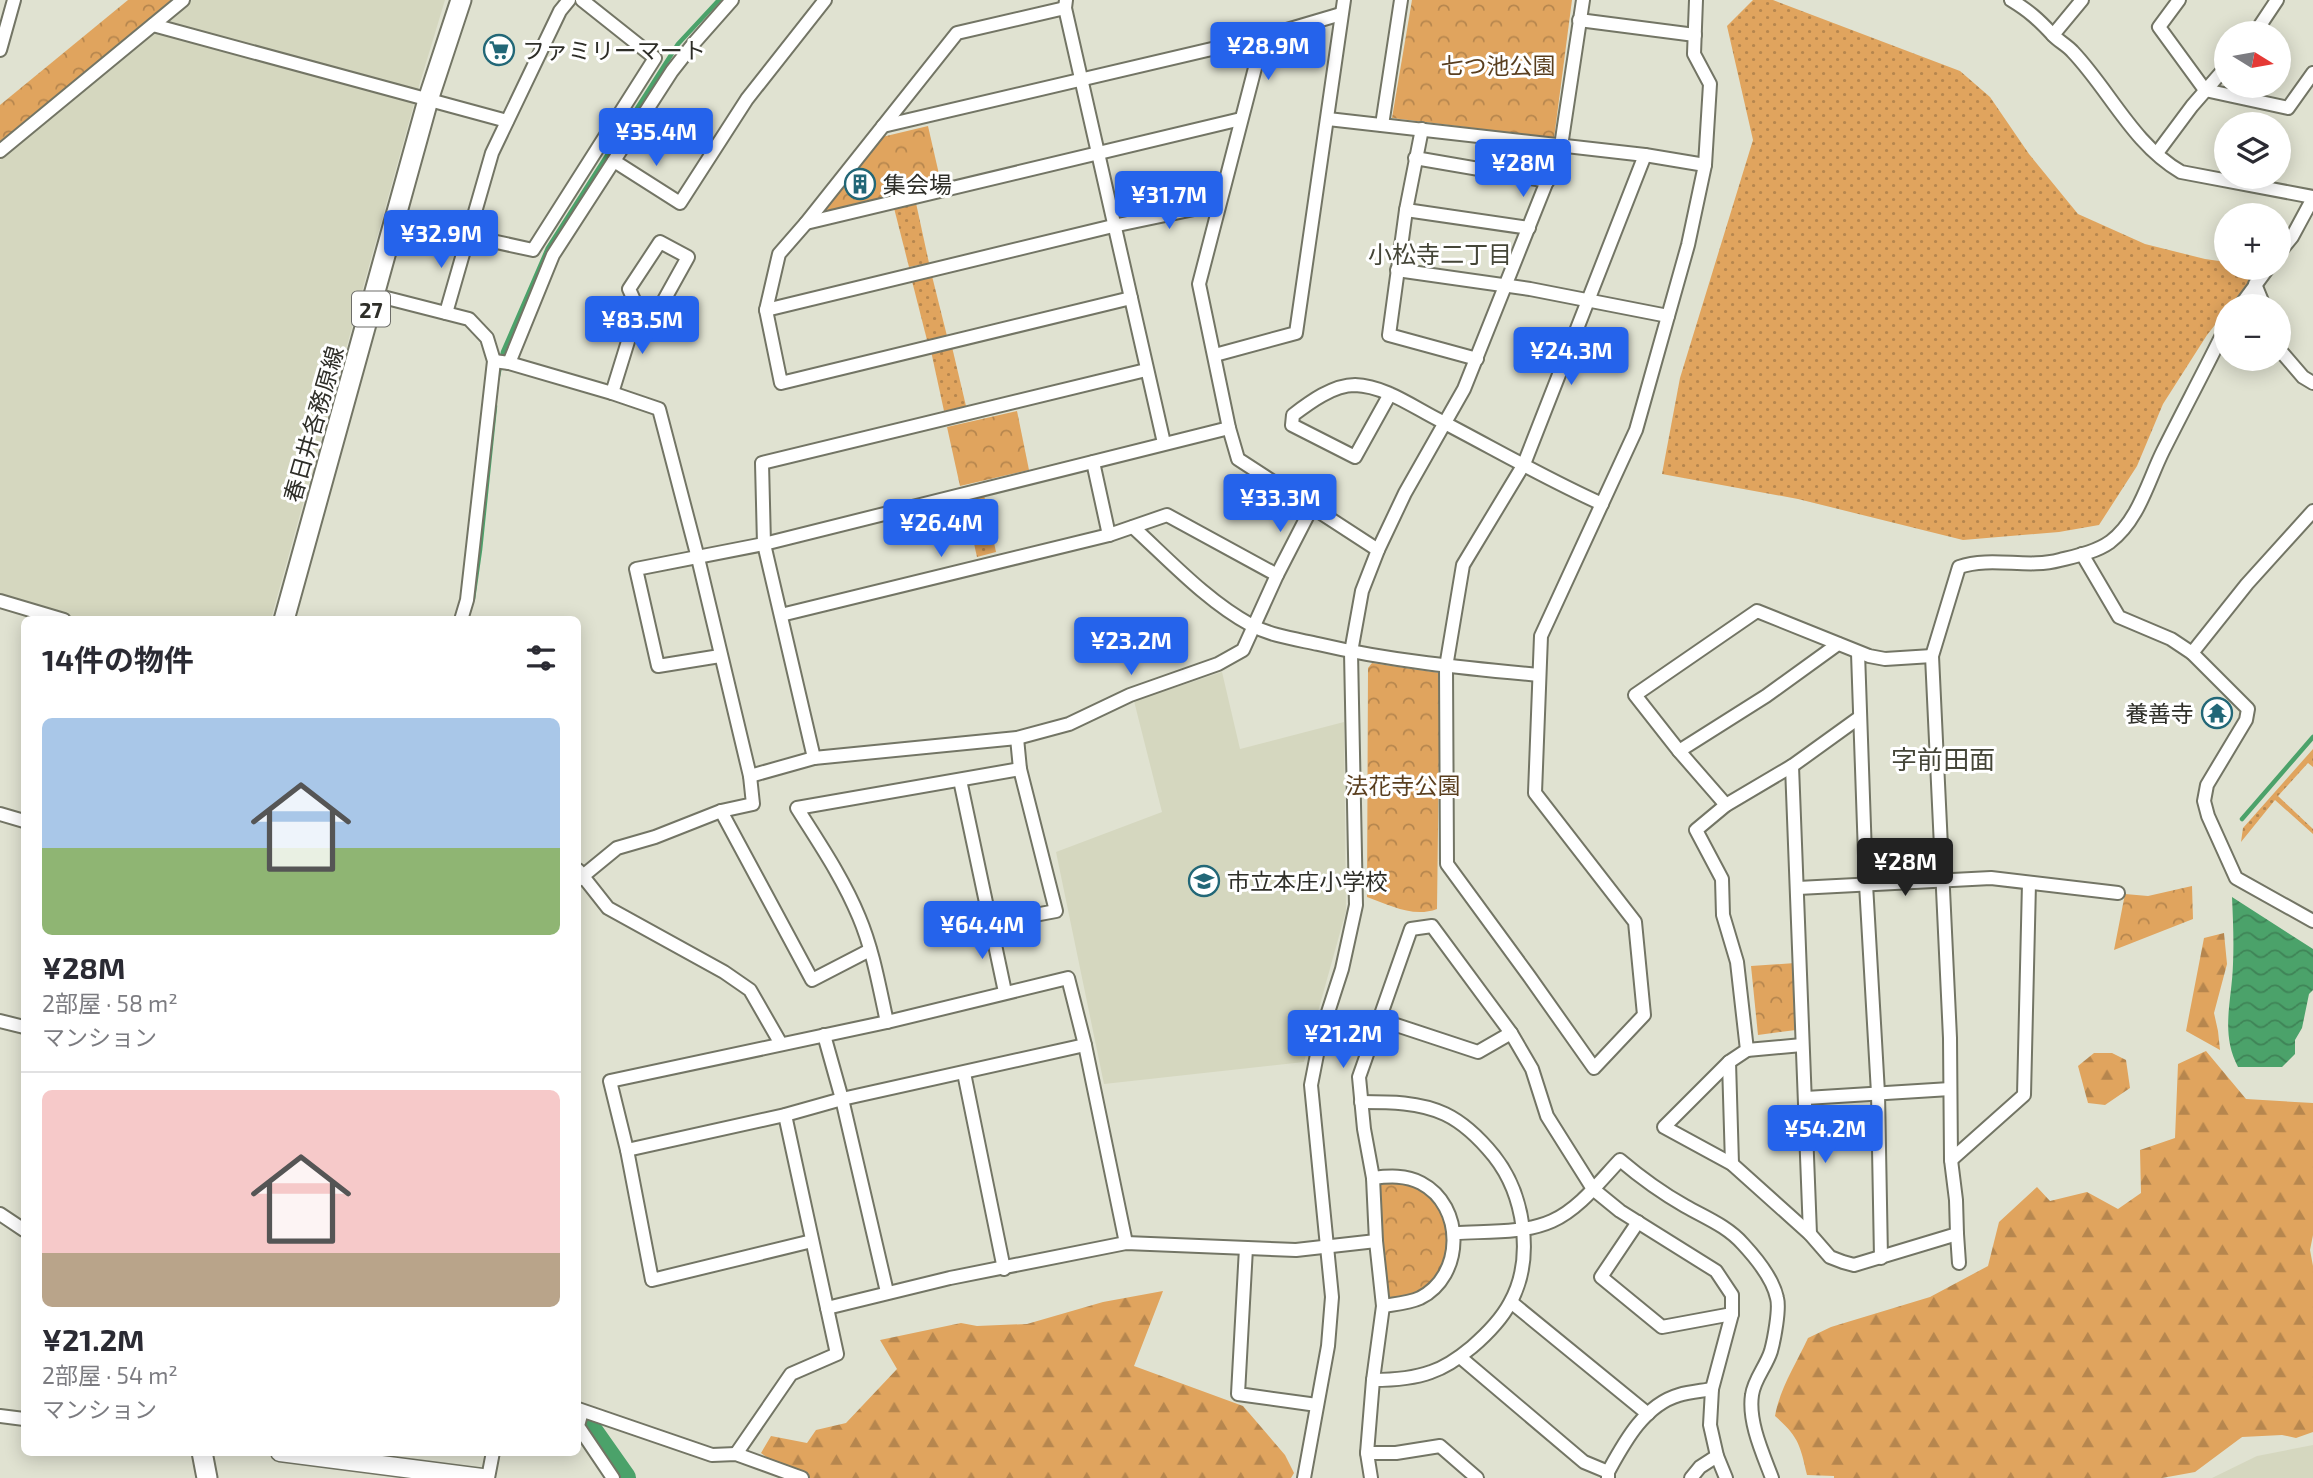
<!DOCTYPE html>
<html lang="ja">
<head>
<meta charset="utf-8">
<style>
  body { margin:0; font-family:"Exo 2","Noto Sans JP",sans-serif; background:#f7f7f7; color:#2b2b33; height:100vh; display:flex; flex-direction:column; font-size:26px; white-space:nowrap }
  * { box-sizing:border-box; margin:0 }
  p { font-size:23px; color:#7c7c81 }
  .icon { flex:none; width:38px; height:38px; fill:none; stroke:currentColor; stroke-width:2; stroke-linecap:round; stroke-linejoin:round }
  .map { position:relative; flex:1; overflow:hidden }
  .panel { position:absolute; left:21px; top:616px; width:560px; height:840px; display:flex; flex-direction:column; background:#fff; border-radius:10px; box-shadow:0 4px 18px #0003 }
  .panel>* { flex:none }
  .needle { width:46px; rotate:101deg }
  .tools { position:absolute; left:2214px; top:21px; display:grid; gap:14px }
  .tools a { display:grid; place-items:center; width:77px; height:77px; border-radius:50%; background:#fff; box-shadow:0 4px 18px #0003; font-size:35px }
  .price { position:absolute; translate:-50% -60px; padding:0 16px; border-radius:7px; background:#2563eb; color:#fff; font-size:23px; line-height:46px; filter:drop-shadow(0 2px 4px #0008) }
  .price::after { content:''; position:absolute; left:50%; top:42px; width:21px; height:16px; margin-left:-10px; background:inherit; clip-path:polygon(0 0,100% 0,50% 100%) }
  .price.active { background:#222; color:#fff }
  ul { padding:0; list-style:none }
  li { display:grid; align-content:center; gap:14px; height:371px; padding:0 21px }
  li+li { border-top:2px solid #e1e1e2 }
  li span { display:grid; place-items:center; height:217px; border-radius:10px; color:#555 }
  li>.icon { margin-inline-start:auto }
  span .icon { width:126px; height:126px; fill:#fffc; stroke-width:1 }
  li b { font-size:30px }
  h2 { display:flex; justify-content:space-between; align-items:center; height:84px; padding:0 21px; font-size:30px }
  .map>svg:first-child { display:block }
</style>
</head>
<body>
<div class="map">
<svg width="2313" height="1478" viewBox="0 0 2313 1478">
  <defs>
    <pattern id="grass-dots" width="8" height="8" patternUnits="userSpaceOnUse" patternTransform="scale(1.75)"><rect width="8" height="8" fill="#e0a45e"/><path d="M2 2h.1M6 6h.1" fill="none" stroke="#b6864e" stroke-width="1.8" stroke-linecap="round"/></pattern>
    <pattern id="forest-firs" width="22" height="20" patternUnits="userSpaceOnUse" patternTransform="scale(1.75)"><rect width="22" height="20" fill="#e0a45e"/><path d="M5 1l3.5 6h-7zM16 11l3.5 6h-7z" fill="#b6864e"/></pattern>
    <pattern id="park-crowns" width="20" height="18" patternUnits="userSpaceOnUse" patternTransform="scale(1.75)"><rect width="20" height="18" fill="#e0a45e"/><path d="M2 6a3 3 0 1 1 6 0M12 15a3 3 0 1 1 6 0" fill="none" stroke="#b6864e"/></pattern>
    <pattern id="water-waves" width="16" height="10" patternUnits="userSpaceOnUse" patternTransform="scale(1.75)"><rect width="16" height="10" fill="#4ba26a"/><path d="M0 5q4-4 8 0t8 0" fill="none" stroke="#3f8457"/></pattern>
  </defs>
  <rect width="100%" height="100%" fill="#e0e2d1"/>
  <g fill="#d5d7bf">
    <polygon points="192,0 445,0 419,86 271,619 82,619 0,596 0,160"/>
    <polygon points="1222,672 1240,749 1344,722 1346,911 1304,1062 1104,1084 1056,852 1162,812 1134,701"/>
    <polygon points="2313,1445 2313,1478 2212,1478 2257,1456"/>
  </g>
  <g fill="url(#grass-dots)">
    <polygon points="1753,0 1773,0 1960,71 1990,97 2029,154 2078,214 2145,244 2205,259 2226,262 2226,268 2260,268 2230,306 2226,306 2226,311 2207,335 2163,404 2137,466 2099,525 2059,532 1963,540 1798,499 1662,474 1680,378 1753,140 1727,26"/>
    <polygon points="916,203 929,263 909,267 894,208"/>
    <polygon points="932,276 947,336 927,340 912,281"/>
    <polygon points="952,347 966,406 944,411 931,351"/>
    <polygon points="984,495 996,552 977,557 964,499"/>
    <polygon points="2313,749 2313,767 2308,763 2278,796 2313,829 2313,834 2275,800 2241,842 2243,828"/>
  </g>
  <g fill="url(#forest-firs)">
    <polygon points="2224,933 2227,964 2214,1013 2218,1031 2220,1050 2186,1031 2204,938"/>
    <path d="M2206,1051L2246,1099L2313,1103V1235L2310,1250L2313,1266V1432L2296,1438L2282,1435L2242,1437L2195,1472L2162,1478H1834V1476L1807,1475C1800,1445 1799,1437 1775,1416C1780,1388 1796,1364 1808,1338L1831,1327L1930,1297L1988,1266L1999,1222L2037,1187L2050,1201L2087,1192L2118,1209L2141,1193L2140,1150L2175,1138L2178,1064Z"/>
    <polygon points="2094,1053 2112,1053 2126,1060 2130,1088 2105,1105 2088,1103 2078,1066"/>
    <polygon points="1163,1291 1134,1366 1243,1406 1285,1455 1294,1473 1291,1478 794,1478 761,1453 771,1436 807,1443 816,1430 846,1423 897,1369 880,1340 961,1323 977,1326 1027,1324 1103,1302"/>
  </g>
  <g fill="url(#park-crowns)">
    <polygon points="128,0 191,0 0,159 0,105"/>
    <polygon points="1412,0 1572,0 1554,138 1392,118"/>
    <polygon points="928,126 941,183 820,213 882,137"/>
    <polygon points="1017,411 1029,470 960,486 947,427"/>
    <path d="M1372,663L1440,673L1437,909C1413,918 1390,905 1367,897L1368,668Z"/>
    <polygon points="2192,886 2193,919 2114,950 2125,894 2148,896"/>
    <polygon points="1795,963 1796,1030 1758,1035 1751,966"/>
    <path d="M1389,1179C1399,1181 1412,1182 1420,1187C1447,1203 1459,1254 1438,1278C1425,1294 1404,1297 1385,1302L1377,1180Z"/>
  </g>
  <path fill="url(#water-waves)" d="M2232,897L2313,949V990L2309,994L2302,1028L2295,1040V1054L2282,1067H2238C2220,1033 2232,1001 2233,964C2234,941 2233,919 2232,897Z"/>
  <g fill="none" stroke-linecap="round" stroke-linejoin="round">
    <g stroke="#4ba26a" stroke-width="4.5">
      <polyline points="498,376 503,352 548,248 678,44 719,0"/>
      <polyline points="473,599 480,550 495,406"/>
      <polyline points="2242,819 2313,737"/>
    </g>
    <polyline stroke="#4ba26a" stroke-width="24" points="586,1424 624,1478"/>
    <g stroke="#737565" stroke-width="16">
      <g id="street">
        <polyline points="1066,0 1065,8 1164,443"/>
        <path d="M2011,0C2029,11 2038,19 2052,34C2058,41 2067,45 2073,52C2110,91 2133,144 2181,172L2313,197"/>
        <polyline points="2179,0 2159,27 2205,90 2288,108 2313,73"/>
        <polyline points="1065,8 957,33 806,223 779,254 766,310 781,383 1131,298"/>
        <polyline points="1579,20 1695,35"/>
        <polyline points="153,25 507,121"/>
        <polyline points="2255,33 2277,0"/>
        <polyline points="2053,35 2082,0"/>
        <polyline points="1263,37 1199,284 1229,428 1238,459 1378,550"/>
        <polyline points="0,50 14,0"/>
        <polyline points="1328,119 1645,155 1705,165"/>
        <polyline points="1382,125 1401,0"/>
        <polyline points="883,126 1263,37 1341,14"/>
        <polyline points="1422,129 1406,210 1389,335 1477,359"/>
        <polyline points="0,151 183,0"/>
        <polyline points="2157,153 2192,106 2226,67"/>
        <polyline points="1645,155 1524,464 1463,565 1446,667 1447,864 1529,976 1594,1068 1644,1015 1635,922 1535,793 1541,636 1636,430 1688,245 1705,165 1710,84 1694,54 1696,0"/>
        <polyline points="1415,158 1548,181"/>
        <polyline points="614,161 680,203 747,99 825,0"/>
        <polyline points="1406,210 1529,228"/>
        <polyline points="806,223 1241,119"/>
        <polyline points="469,236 533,250 655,58 582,0"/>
        <polyline points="2278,254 2292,237 2313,198"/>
        <polyline points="1397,270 1530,289 1668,316"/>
        <polyline points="2255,284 2264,306"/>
        <polyline points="375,295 469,319 487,338 494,361 467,600 461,620"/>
        <polyline points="2240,306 2268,268"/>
        <polyline points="766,310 1113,226 1218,204"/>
        <polyline points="446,313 492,153 560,11 569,0"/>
        <polyline points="2278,348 2303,377 2313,383"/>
        <polyline points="1215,355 1296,333 1344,0"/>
        <polyline points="494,361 509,363 612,393 659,409 698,558 750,776 753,804 721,811 655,837 617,848 578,880"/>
        <polyline points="509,363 553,255 672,71 694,43 732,0"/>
        <polyline points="612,393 638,309 629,289 660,242 688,257 658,311 638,309"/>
        <path d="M1390,394L1355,457L1292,425L1293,415C1310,402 1333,385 1355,385C1385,386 1413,407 1439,420C1493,448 1546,479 1602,504"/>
        <polyline points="1093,462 1109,535"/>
        <path d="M1133,527C1169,560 1208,602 1251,625C1272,636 1295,639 1318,644C1390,661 1464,668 1539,675"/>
        <polyline points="2082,554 2119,617 2171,639 2192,653 2247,584 2313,511"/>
        <polyline points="0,601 64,620"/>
        <polyline points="781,615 1109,535 1167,515 1277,575"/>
        <polyline points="1858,653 1866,884 1878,1093 1881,1258"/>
        <polyline points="2192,653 2248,709 2246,720 2207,785 2204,801 2208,816 2236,878 2313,921"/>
        <polyline points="720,656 658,666 636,569 764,544 1229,428"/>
        <path d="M1860,717L1792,766L1726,805L1696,830L1722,879L1723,915L1737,962L1747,1050L1729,1062L1664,1127L1732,1164L1810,1234L1830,1257L1843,1262L1854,1265L1957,1234L1956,1200L1951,1160L1950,1038L1932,656L1959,567C1992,556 2027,569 2060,560C2076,556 2096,552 2110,542C2139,520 2148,481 2163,451C2184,409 2206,368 2226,327"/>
        <polyline points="1679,751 1766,696 1838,644"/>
        <polyline points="814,758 764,544 762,463 1146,370"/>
        <polyline points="1792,766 1810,1234"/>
        <polyline points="750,776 814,758 1017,738 1069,724 1130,695 1218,664 1243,650 1277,575 1312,507"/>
        <polyline points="960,780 1005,992"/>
        <polyline points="1726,805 1679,751 1635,695 1757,611 1869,656 1885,659 1932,656"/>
        <polyline points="721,811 812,980 870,950"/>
        <polyline points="0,814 24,821"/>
        <polyline points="578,870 608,908 724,972 750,990 781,1044"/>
        <polyline points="1798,888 1991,878 2118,893"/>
        <polyline points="992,923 1056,911 1020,769 1017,738"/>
        <polyline points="1378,1019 1478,1052 1511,1033"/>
        <polyline points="0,1021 24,1027"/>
        <path d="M887,1022C879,986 873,950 859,917C843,878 819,843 797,808L1020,769"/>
        <polyline points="824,1035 842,1099 887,1292"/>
        <polyline points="1747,1050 1802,1045"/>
        <polyline points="1729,1062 1732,1164"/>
        <polyline points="964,1073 1004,1269"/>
        <polyline points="1806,1098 1950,1089"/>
        <path d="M1361,1102C1390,1102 1419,1102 1445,1114C1464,1123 1481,1140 1494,1156C1524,1194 1535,1258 1510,1303C1501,1320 1487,1334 1472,1347C1460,1357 1446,1367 1431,1372C1412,1379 1393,1380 1373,1380"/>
        <polyline points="627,1150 785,1115 842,1099 1085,1045"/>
        <polyline points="1951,1160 2024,1095 2029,883"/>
        <path d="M1373,1178C1389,1176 1406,1175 1421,1183C1465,1206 1464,1276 1420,1298C1409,1303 1395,1304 1383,1306"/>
        <polyline points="0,1214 24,1230"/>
        <polyline points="1638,1222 1601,1277 1662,1327 1732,1314"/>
        <path d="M1455,1233C1485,1231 1523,1234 1552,1221C1579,1209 1600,1181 1620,1160C1640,1177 1662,1193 1685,1206C1706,1218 1727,1226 1743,1244C1756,1258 1773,1279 1777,1298C1780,1309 1774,1340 1771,1351C1766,1367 1754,1379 1752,1395C1748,1422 1763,1454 1772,1478"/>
        <polyline points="1957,1234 1959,1263"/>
        <polyline points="812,1241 652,1280 627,1150 610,1081 887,1022 1068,978 1085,1045 1126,1243"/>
        <polyline points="1246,1248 1238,1394 1317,1405"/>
        <polyline points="1511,1302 1648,1414"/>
        <polyline points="827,1308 950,1278 1126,1243 1296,1250 1376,1241"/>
        <polyline points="1460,1357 1584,1462 1608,1472"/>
        <polyline points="578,1409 712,1455 736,1454 802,1478"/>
        <polyline points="582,1411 578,1426 613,1478"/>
        <polyline points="0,1416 24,1419"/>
        <polyline points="1367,1453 1396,1453 1440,1446 1477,1478"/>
        <polyline points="736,1454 791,1374 837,1354 785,1115"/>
        <polyline points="488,1478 493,1452"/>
        <polyline points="1304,1478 1328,1346 1332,1297 1311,1085 1321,1034 1342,969 1356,905 1351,652 1362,591 1378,550 1405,493 1464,389 1561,146 1583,0"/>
        <polyline points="1371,1478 1367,1453 1373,1380 1383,1306 1376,1241 1373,1178 1364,1129 1359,1077 1411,929 1432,926 1511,1033 1532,1069 1547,1116 1593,1189 1620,1211 1716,1271 1732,1295 1732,1314 1712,1389 1710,1425 1717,1456 1726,1478"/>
        <path d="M1608,1478V1472C1624,1443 1644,1405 1679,1395C1689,1392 1701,1391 1712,1389"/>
        <polyline points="1691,1478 1700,1467 1717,1456"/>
      </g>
    </g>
    <g stroke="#737565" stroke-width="21">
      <polyline id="secondary" points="280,1452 482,1478"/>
    </g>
    <g stroke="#737565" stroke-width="23">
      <g id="primary">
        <polyline points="284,620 428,100 461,0"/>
        <polyline points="202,1452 207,1478"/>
      </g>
    </g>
    <use href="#street" stroke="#fff" stroke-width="12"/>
    <use href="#secondary" stroke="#fff" stroke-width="18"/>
    <use href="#primary" stroke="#fff" stroke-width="19"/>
  </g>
  <defs>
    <g id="supermarket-ring" transform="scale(1.575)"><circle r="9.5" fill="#fff" stroke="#226777" stroke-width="1.5"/><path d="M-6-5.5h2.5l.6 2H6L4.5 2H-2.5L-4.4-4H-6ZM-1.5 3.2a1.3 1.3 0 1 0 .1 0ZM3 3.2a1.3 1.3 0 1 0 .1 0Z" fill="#226777"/></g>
    <g id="building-ring" transform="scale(1.575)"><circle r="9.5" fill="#fff" stroke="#226777" stroke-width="1.5"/><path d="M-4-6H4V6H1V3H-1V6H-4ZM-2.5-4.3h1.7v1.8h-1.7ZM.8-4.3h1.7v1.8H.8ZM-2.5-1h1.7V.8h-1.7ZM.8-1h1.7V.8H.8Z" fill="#226777"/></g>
    <g id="temple-ring" transform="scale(1.575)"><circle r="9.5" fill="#fff" stroke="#226777" stroke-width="1.5"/><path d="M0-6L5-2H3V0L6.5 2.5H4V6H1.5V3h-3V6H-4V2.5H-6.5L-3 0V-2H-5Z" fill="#226777"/></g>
    <g id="school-ring" transform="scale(1.575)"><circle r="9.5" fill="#fff" stroke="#226777" stroke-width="1.5"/><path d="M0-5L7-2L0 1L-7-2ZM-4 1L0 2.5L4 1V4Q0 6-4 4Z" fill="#226777"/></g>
  </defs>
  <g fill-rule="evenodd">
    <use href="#supermarket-ring" x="499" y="50"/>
    <use href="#building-ring" x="860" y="184"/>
    <use href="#temple-ring" x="2217" y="713"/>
    <use href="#school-ring" x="1204" y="881"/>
  </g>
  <g text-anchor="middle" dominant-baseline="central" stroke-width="6" stroke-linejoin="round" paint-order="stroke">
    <rect fill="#fff" stroke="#6d6d68" stroke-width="2" x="352" y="291.5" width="38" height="35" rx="5"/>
    <g font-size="21" font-weight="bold" fill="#2e2e28">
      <text x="371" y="309">27</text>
    </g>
    <g font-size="23" fill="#2e2e28" stroke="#fff" text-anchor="start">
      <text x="522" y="50">ファミリーマート</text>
      <text x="883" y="184">集会場</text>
      <text x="2194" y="713" text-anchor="end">養善寺</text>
      <text x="1227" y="881">市立本庄小学校</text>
    </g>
    <g font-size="23" fill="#593e1e" stroke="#fff">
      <text x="1498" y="65">七つ池公園</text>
      <text x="1403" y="785">法花寺公園</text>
    </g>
    <g font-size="23" fill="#2e2e28" stroke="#fff">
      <text transform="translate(313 424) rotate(-74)">春日井各務原線</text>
    </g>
    <g font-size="24" fill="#454638" stroke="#fff">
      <text x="1440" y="253">小松寺二丁目</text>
    </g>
    <g font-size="26" fill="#454638" stroke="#fff">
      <text x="1943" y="758">字前田面</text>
    </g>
  </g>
</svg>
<div class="tools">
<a><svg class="needle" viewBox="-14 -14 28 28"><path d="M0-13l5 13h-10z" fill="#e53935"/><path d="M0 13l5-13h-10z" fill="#7c7c81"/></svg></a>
<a><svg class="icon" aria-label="layers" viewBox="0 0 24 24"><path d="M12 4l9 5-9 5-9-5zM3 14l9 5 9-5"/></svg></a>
<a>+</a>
<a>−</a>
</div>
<b class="price" style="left:1268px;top:82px">¥28.9M</b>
<b class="price" style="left:656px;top:168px">¥35.4M</b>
<b class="price" style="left:1523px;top:199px">¥28M</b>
<b class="price" style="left:1169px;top:231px">¥31.7M</b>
<b class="price" style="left:441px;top:270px">¥32.9M</b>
<b class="price" style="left:642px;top:356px">¥83.5M</b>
<b class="price" style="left:1571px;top:387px">¥24.3M</b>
<b class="price" style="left:1280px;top:534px">¥33.3M</b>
<b class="price" style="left:941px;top:559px">¥26.4M</b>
<b class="price" style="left:1131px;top:677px">¥23.2M</b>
<b class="price active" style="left:1905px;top:898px">¥28M</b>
<b class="price" style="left:982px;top:961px">¥64.4M</b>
<b class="price" style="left:1343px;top:1070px">¥21.2M</b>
<b class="price" style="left:1825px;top:1165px">¥54.2M</b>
<section class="panel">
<h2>14件の物件<svg class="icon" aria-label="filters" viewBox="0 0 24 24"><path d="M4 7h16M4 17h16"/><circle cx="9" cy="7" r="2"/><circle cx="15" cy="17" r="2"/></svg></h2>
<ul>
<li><span style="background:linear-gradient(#a9c7e8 60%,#8fb573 0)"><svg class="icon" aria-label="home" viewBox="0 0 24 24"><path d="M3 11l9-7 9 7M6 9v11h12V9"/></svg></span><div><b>¥28M</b><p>2部屋 · 58 m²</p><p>マンション</p></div></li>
<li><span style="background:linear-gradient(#f6c9c9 75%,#b9a48a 0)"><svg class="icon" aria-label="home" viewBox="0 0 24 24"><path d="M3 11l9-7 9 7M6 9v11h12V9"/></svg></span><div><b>¥21.2M</b><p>2部屋 · 54 m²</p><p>マンション</p></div></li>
</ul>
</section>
</div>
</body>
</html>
